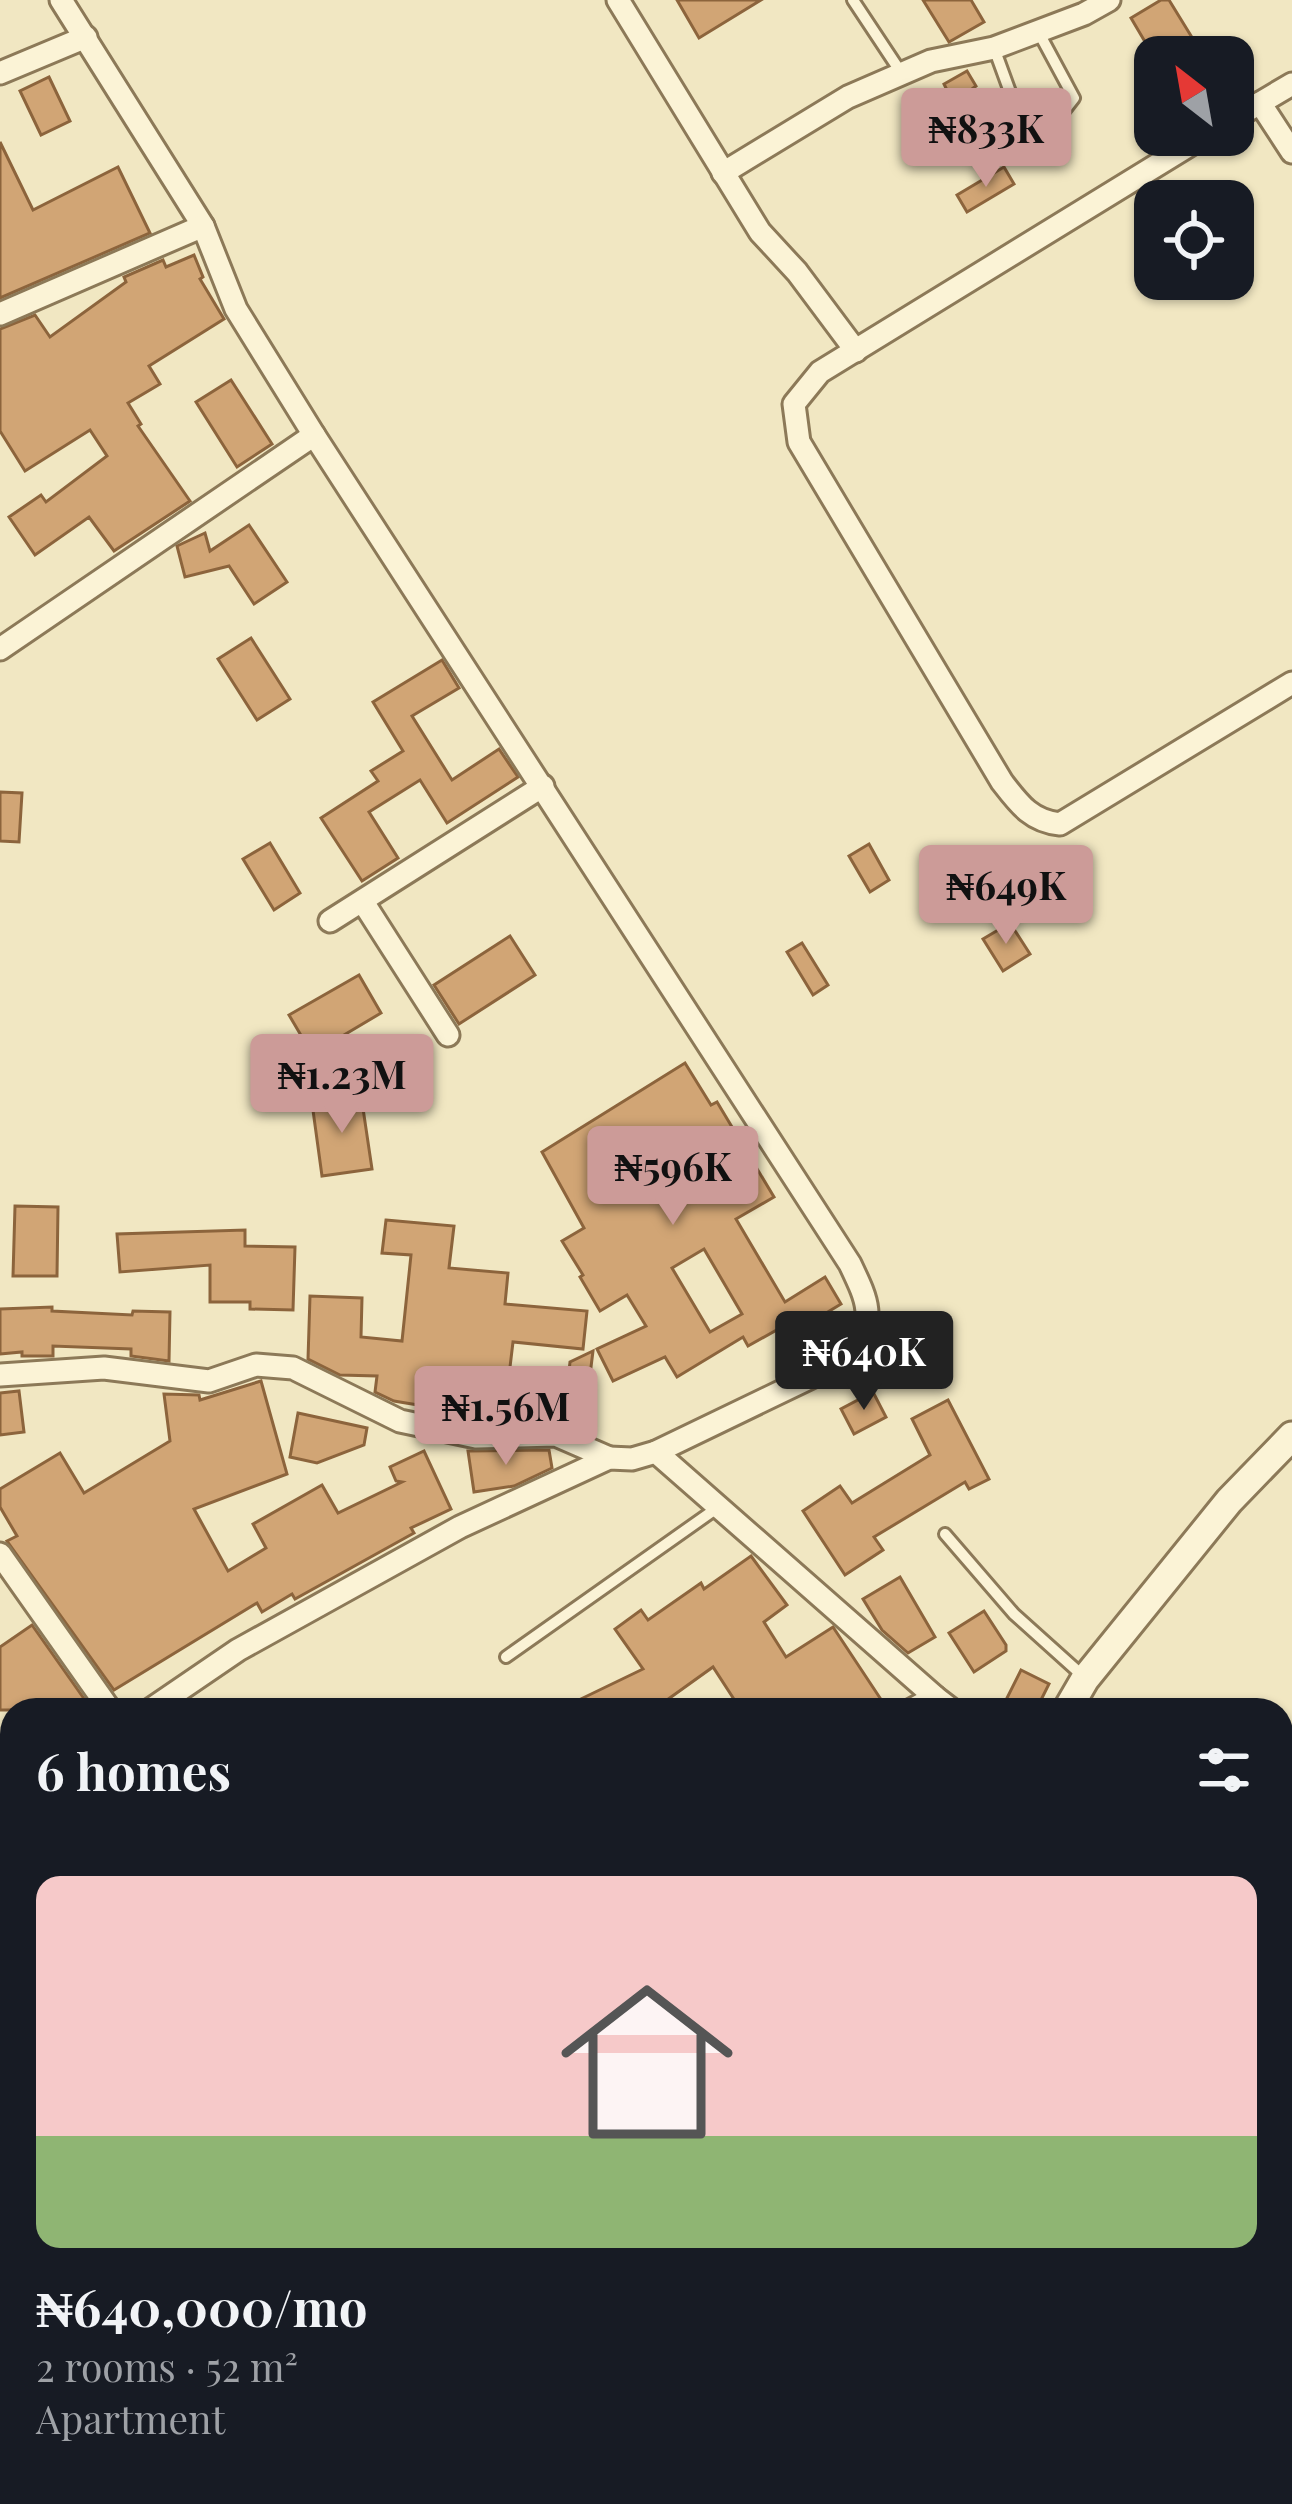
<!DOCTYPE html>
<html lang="en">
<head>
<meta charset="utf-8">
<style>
  body { margin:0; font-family:"Playfair Display",serif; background:#242831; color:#f1f3f6; height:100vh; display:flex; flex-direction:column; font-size:45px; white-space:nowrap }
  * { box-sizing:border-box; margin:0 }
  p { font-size:39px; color:#9ea1a6 }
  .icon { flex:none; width:66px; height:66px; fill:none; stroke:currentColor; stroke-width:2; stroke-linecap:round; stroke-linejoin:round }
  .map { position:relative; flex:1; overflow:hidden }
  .panel { position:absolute; left:0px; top:1698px; width:1293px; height:807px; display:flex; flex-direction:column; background:#171b24; border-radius:36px 36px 0 0; box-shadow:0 3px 9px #0004 }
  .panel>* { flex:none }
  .needle { width:78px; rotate:329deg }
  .fabs { position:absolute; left:1134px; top:36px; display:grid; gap:24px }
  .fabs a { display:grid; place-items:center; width:120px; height:120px; border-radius:24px; background:#171b24; box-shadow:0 3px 9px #0004; font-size:60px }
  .price { position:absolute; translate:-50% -102px; padding:0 27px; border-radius:12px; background:#cc9b98; color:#111; font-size:39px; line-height:78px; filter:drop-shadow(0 3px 6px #0008) }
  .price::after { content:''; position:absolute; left:50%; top:72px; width:36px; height:27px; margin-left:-18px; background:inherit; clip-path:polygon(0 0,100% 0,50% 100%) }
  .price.selected { background:#222; color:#fff }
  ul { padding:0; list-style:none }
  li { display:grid; align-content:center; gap:24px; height:636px; padding:0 36px }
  li span { display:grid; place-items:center; height:372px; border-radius:24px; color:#555 }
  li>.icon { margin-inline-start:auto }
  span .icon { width:216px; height:216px; fill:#fffc; stroke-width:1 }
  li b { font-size:51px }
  h2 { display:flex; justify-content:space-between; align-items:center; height:144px; padding:0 36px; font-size:51px }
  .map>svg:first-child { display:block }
</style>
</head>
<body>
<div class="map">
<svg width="1292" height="2504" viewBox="0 0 1292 2504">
  <rect width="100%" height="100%" fill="#f1e7c2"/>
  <g fill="#d1a575" stroke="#8c643c" stroke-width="3" fill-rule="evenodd">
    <polygon points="677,0 761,0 699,38"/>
    <polygon points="923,0 971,0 984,22 949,42"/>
    <polygon points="1161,0 1169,0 1204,57 1154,57 1131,18"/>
    <polygon points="967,71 976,86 972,89 993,125 998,123 1008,139 979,156 944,84"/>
    <polygon points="49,77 70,121 41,135 20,91"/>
    <polygon points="0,142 33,210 118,167 150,233 0,298"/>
    <polygon points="1004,167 1014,184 967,212 957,195"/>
    <polygon points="194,255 203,277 200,279 224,319 149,366 160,384 128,403 141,424 138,426 190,501 114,551 89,517 35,555 9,517 41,495 46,502 107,456 90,430 25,471 0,431 0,329 35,315 50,337 126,282 124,277 163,260 166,267"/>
    <polygon points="231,380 272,444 237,467 196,402"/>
    <polygon points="249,525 287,582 254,604 229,566 185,577 177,546 205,533 210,551"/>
    <polygon points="251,638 290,699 257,720 218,659"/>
    <polygon points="442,660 459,688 412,716 452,780 499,749 518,777 447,823 420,780 369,812 398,858 362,881 321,818 378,781 371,771 403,751 373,702"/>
    <polygon points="0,792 22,793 19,842 0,841"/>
    <polygon points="270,843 300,893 274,910 243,859"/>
    <polygon points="869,844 889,880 870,892 849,856"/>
    <polygon points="1010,923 1030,954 1003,971 983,939"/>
    <polygon points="510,936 535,975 459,1024 434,985"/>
    <polygon points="802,943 828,985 813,995 787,952"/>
    <polygon points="359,975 381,1013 312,1054 289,1015"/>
    <path d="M685,1063L711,1105L717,1102L774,1197L736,1219L785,1302L825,1277L841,1304L803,1327L798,1318L748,1346L743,1337L677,1377L665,1357L613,1381L597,1349L646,1326L627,1295L600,1311L580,1277L583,1275L562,1241L584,1228L542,1152ZM704,1249L742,1314L710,1332L672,1268Z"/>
    <polygon points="361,1095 372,1169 322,1176 312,1103"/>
    <polygon points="15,1206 58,1207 57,1276 13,1276"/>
    <polygon points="386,1220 454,1226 449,1268 508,1273 505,1304 587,1311 583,1349 513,1342 507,1392 566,1398 570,1362 593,1351 583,1431 556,1420 476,1422 465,1419 466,1413 394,1401 375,1392 377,1376 340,1375 308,1359 310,1296 362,1298 361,1337 402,1341 411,1255 382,1253"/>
    <polygon points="245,1230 245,1246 295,1247 293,1310 250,1309 250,1302 210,1302 210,1265 120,1272 117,1234"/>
    <polygon points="52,1307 52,1311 132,1315 133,1311 170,1312 169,1361 131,1356 131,1349 53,1346 53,1356 22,1356 22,1352 0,1354 0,1309"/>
    <polygon points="261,1381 287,1474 194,1509 228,1571 266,1548 253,1524 322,1485 338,1513 402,1482 396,1481 390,1467 424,1451 451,1509 411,1528 414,1533 295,1599 292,1594 262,1612 257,1603 114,1690 7,1541 17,1536 0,1507 0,1489 60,1453 84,1493 170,1441 164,1394 199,1395 200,1400"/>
    <polygon points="19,1391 24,1432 0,1435 0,1393"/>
    <polygon points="873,1392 886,1417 854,1434 841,1409"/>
    <polygon points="948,1400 989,1479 969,1489 965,1482 874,1537 883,1550 845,1575 803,1511 840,1486 852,1503 930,1455 912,1419"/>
    <polygon points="298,1413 367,1428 364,1445 317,1463 290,1457"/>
    <polygon points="549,1450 552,1468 514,1486 474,1492 468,1451"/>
    <polygon points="751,1556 787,1605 764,1622 786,1657 833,1627 882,1701 867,1710 741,1710 713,1667 653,1710 558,1710 643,1669 615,1629 641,1610 648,1620 701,1583 704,1589"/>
    <polygon points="900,1577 935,1637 908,1653 882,1630 863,1599"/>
    <polygon points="984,1611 1006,1645 1006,1651 974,1672 949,1633"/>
    <polygon points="32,1625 92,1710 0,1710 0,1647"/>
    <polygon points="1021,1670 1049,1684 1036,1710 1001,1710"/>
  </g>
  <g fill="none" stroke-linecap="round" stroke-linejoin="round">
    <g stroke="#8c7958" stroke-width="16">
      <g id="service">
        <polyline points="853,0 902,74"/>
        <polyline points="994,48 1017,111 1039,123 1060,116 1074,98 1039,33"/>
        <polyline points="945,1534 1014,1614 1083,1676"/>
        <polyline points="506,1657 717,1508"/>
      </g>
    </g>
    <g stroke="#8c7958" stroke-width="27">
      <g id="minor">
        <path d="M61,0L203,226L236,309L314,435L850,1264C869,1304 874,1314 855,1356L656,1452"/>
        <polyline points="618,0 760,232 797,272 856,351"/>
        <polyline points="0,73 86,37"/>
        <polyline points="1260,103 1292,152"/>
        <polyline points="1233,119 1292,84"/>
        <path d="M1206,135L820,372L794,404L799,442L1002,782C1019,804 1031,821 1060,824L1292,683"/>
        <polyline points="723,173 848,97 931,61 994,48 1084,14 1109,0"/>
        <polyline points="0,314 203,226"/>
        <polyline points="0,649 314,435"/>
        <polyline points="363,902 448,1035"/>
        <polyline points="330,921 543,786"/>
        <polyline points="0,1375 104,1368 209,1381 256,1365 293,1368 400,1421 476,1437 556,1435 609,1458"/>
        <polyline points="0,1554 110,1710"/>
        <polyline points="150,1710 238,1650 460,1527 609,1458 632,1459 656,1452 935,1697"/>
        <polyline points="911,1710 935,1697 952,1710"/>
        <polyline points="0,1798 12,1791"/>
        <polyline points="0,2134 12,2129"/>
        <polyline points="143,2493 147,2504"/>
        <polyline points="926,2493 927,2504"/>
        <polyline points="695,2504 696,2493"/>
      </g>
    </g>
    <g stroke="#8c7958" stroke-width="33">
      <g id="tertiary">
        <polyline points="1067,1710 1085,1679 1229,1501 1292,1436"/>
        <polyline points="65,2504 90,2493"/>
      </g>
    </g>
    <use href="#service" stroke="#fbf3d6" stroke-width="10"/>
    <use href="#minor" stroke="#fbf3d6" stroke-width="21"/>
    <use href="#tertiary" stroke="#fbf3d6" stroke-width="27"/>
  </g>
</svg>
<div class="fabs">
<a><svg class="needle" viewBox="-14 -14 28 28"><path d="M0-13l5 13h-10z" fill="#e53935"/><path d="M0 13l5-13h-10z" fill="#9ea1a6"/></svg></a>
<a><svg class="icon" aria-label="locate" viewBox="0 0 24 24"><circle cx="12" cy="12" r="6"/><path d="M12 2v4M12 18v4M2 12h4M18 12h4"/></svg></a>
</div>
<b class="price" style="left:986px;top:190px">₦833K</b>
<b class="price" style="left:1006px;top:947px">₦649K</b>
<b class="price" style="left:342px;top:1136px">₦1.23M</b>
<b class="price" style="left:673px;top:1228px">₦596K</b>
<b class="price selected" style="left:864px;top:1413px">₦640K</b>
<b class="price" style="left:506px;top:1468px">₦1.56M</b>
<section class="panel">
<h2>6 homes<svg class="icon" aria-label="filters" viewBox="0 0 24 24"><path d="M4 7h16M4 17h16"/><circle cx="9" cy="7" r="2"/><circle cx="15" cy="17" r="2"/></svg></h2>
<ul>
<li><span style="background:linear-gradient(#f6c9c9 70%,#8fb573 0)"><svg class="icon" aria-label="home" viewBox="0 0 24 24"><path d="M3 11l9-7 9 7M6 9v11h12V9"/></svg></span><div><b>₦640,000/mo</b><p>2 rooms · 52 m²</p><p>Apartment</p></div></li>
</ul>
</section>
</div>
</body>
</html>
